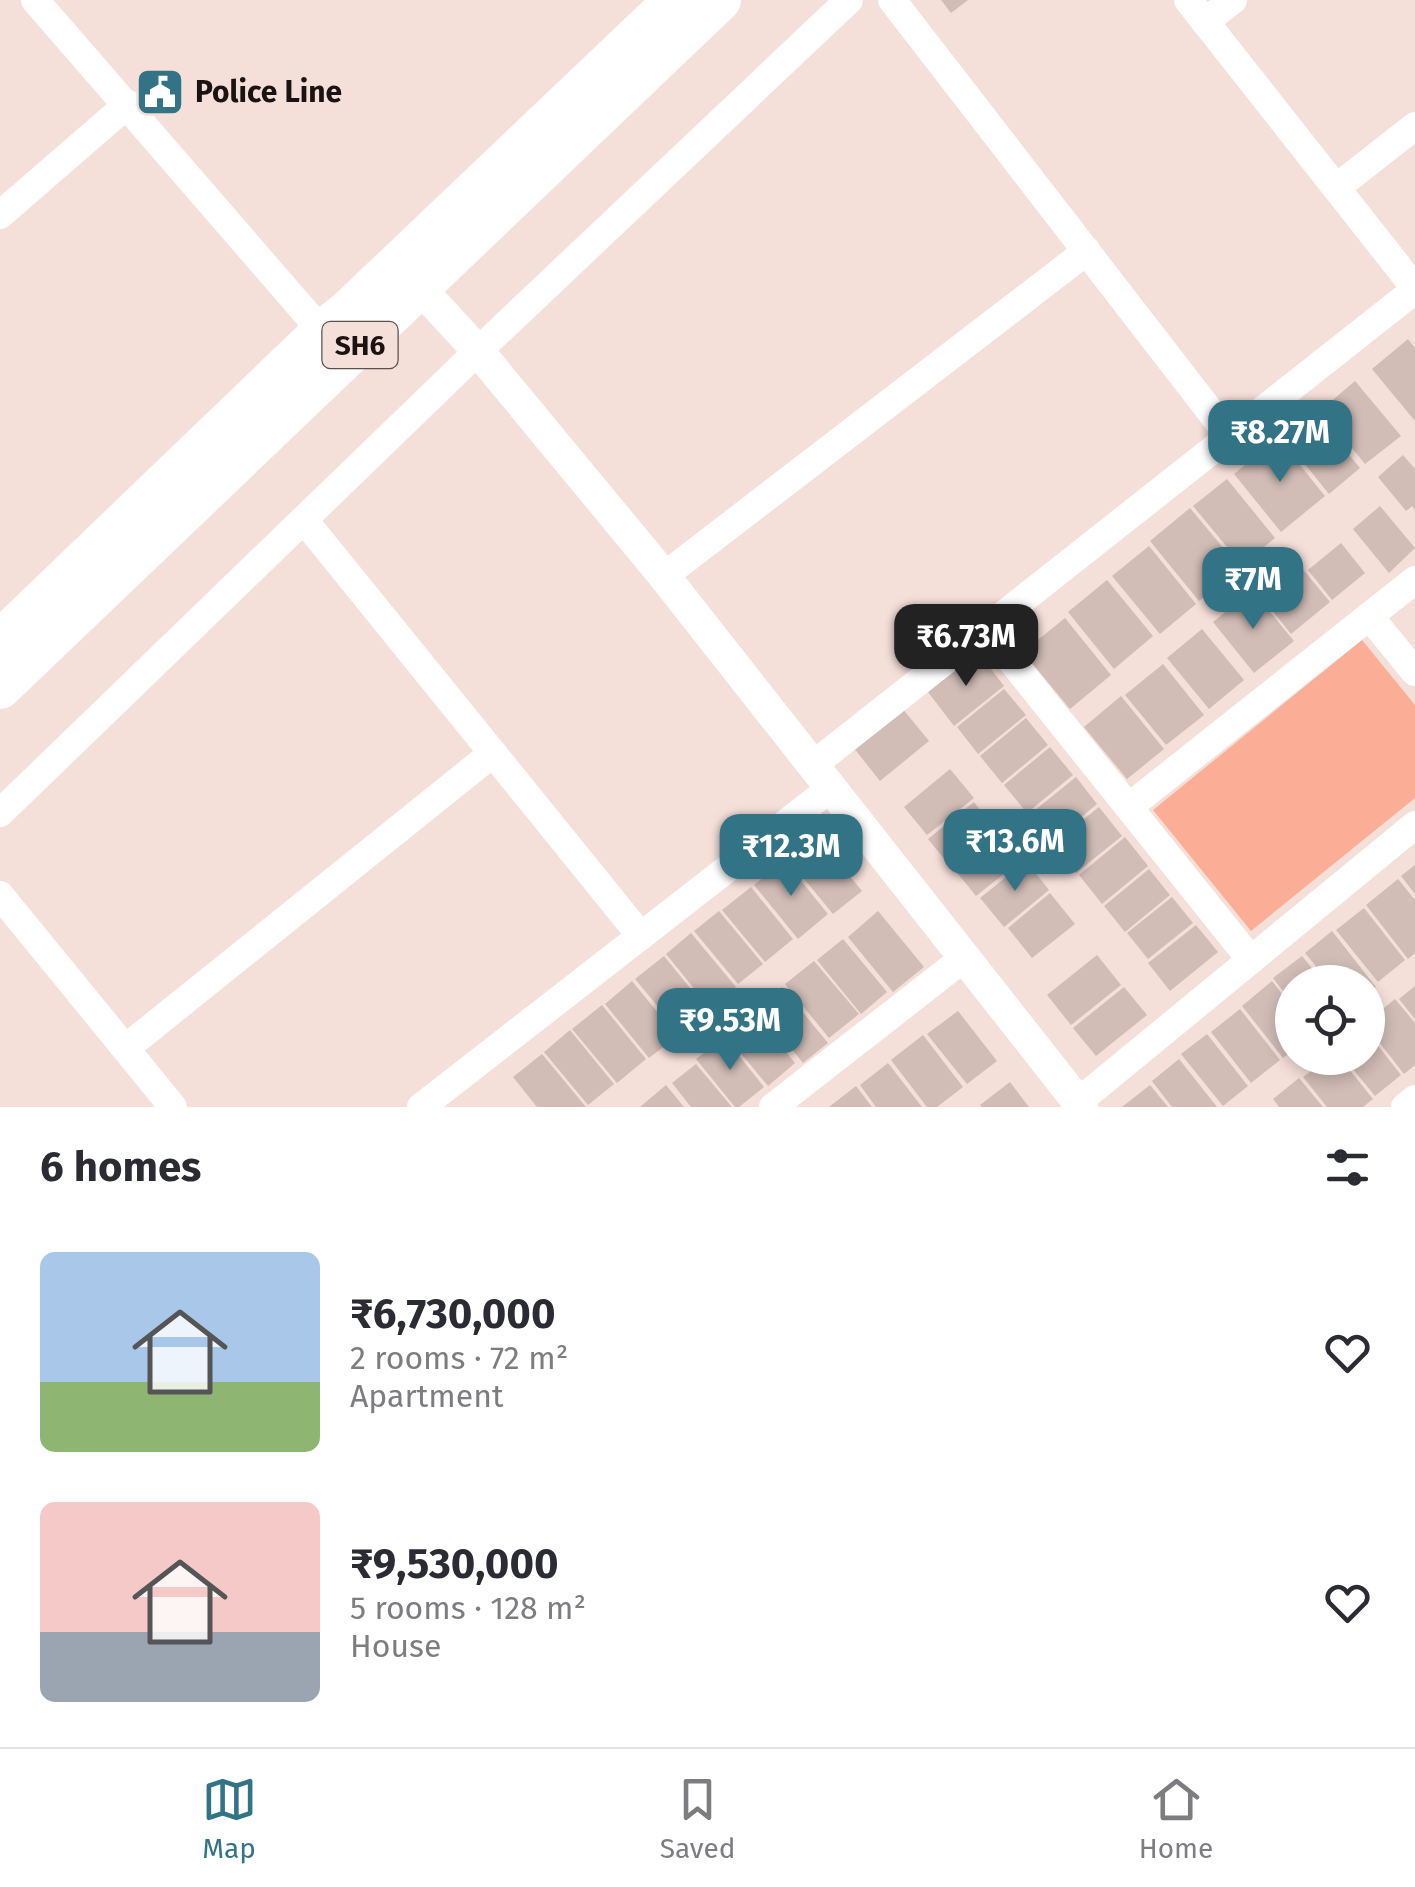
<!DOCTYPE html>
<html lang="en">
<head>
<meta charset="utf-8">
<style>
  body { margin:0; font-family:"Fira Sans",sans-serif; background:#f7f7f7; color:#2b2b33; height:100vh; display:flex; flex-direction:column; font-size:38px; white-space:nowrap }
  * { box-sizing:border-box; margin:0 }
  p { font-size:32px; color:#7c7c81 }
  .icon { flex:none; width:55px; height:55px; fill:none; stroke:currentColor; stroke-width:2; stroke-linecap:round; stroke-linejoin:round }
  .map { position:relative; height:1107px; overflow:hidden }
  .drawer { display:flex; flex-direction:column; background:#fff; flex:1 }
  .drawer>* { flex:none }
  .buttons { position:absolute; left:1275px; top:965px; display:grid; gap:20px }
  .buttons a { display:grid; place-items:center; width:110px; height:110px; border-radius:50%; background:#fff; box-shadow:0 5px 15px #0003; font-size:50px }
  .price { position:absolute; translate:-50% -85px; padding:0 22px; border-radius:20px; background:#327386; color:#fff; font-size:32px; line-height:65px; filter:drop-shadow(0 2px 5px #0008) }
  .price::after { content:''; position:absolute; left:50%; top:60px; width:30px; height:22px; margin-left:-15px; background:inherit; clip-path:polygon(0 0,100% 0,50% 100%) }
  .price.on { background:#222; color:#fff }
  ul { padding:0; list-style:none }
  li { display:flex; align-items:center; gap:30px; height:250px; padding:0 40px }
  li span { display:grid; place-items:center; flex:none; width:280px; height:200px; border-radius:15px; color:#555 }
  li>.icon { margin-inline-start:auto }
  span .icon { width:120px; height:120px; fill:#fffc; stroke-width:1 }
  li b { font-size:42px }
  h2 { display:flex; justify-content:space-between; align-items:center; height:120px; padding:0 40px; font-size:42px }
  .tabs { display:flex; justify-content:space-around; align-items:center; height:140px; border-top:2px solid #e1e1e2; background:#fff; font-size:28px; color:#7c7c81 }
  .tabs a { display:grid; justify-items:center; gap:5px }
  .tabs .on { color:#327386 }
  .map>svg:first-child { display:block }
</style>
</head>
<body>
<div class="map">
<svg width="1415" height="1107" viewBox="0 0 1415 1107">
  <rect width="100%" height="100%" fill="#f5dfd9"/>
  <polygon fill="#fcad95" points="1362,640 1415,705 1415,798 1251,931 1153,810"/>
  <g fill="#d1bcb6">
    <polygon points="941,0 968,0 951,13"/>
    <polygon points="1408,339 1415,348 1415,421 1372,369"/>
    <polygon points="1355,381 1401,436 1365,464 1321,410"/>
    <polygon points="1314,412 1360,468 1329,494 1283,437"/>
    <polygon points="1278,438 1325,496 1281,532 1234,474"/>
    <polygon points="1403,455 1415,469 1415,510 1412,506 1406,511 1378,477"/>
    <polygon points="1227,479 1275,538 1242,565 1193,506"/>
    <polygon points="1380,506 1415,548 1389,573 1353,529"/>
    <polygon points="1190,508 1240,568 1199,601 1150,541"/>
    <polygon points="1341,543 1365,573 1332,600 1308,570"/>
    <polygon points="1149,546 1196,604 1160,634 1112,576"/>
    <polygon points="1292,556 1330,602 1291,634 1254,588"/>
    <polygon points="1107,580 1153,636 1114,669 1068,612"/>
    <polygon points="1252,590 1294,641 1254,673 1213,622"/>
    <polygon points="1065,618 1111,675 1070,709 1023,652"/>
    <polygon points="1202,629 1244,680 1209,709 1167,658"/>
    <polygon points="978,652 1004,686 954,726 928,692"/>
    <polygon points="1163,664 1204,715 1166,745 1125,695"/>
    <polygon points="1004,689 1026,715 978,754 957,727"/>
    <polygon points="1121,696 1164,749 1127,779 1084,727"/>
    <polygon points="902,708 929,741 880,781 853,747"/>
    <polygon points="1026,718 1048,745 1002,783 980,756"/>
    <polygon points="1050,747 1073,775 1027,813 1004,785"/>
    <polygon points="950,769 974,798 927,835 904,807"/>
    <polygon points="1076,777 1097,804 1051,842 1029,815"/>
    <polygon points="974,802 991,824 946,861 928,839"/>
    <polygon points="1099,807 1122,836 1076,873 1053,844"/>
    <polygon points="999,833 1021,860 976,896 954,869"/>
    <polygon points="815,834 862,891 833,914 787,858"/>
    <polygon points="1125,837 1148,866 1102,904 1079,875"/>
    <polygon points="784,860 828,914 798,939 754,885"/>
    <polygon points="1026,861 1049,890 1004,927 980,898"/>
    <polygon points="1415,865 1415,894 1401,876"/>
    <polygon points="1149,869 1170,895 1125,932 1104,906"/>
    <polygon points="1398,879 1415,900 1415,953 1408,959 1366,905"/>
    <polygon points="751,887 793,939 765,962 722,910"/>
    <polygon points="1050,893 1075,924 1032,958 1008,928"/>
    <polygon points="1172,897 1193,923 1148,959 1127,933"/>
    <polygon points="1364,908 1405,960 1378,982 1336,930"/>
    <polygon points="719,911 763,964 738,984 694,931"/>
    <polygon points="878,911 924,967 893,992 848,937"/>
    <polygon points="1196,925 1218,952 1170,991 1148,963"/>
    <polygon points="1332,931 1376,987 1368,993 1368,982 1329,982 1305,953"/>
    <polygon points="691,933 736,987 710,1008 666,954"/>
    <polygon points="843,939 887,992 861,1014 817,960"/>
    <polygon points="1097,955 1121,985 1071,1025 1047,995"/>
    <polygon points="664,956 708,1010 680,1033 635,979"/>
    <polygon points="1302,956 1323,982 1292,982 1292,1003 1273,978"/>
    <polygon points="814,961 859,1014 829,1038 785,984"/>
    <polygon points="632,981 677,1036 649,1058 605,1004"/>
    <polygon points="1272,981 1292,1007 1292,1051 1283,1058 1242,1006"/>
    <polygon points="1415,986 1415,1019 1399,999"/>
    <polygon points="782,987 828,1043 803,1063 758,1007"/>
    <polygon points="1124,987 1147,1015 1096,1056 1073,1028"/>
    <polygon points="1395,999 1415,1023 1415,1065 1404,1074 1368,1028 1368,1021"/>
    <polygon points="602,1005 646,1059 617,1083 572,1029"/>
    <polygon points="1240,1009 1280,1060 1251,1083 1211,1032"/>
    <polygon points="753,1011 795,1063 768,1086 725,1034"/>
    <polygon points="958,1011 997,1061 967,1084 927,1034"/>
    <polygon points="570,1030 614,1084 588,1105 544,1052"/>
    <polygon points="1368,1033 1401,1075 1375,1096 1344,1058 1368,1058"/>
    <polygon points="1207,1034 1248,1086 1223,1106 1181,1054"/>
    <polygon points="923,1035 963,1087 937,1107 927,1107 891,1060"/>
    <polygon points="724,1037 764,1087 739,1107 735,1107 696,1059"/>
    <polygon points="542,1054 586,1107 537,1107 513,1077"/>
    <polygon points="1328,1058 1340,1058 1373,1099 1363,1107 1327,1107 1303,1077"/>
    <polygon points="1179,1059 1217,1107 1172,1107 1152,1081"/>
    <polygon points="888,1063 922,1107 876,1107 860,1085"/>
    <polygon points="696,1064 732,1107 691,1107 672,1083"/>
    <polygon points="1299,1078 1323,1107 1279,1107 1273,1099"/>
    <polygon points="1010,1082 1029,1107 982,1107 980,1105"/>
    <polygon points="666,1085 684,1107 640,1107"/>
    <polygon points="1150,1085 1168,1107 1122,1107"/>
    <polygon points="856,1086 872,1107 829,1107"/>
  </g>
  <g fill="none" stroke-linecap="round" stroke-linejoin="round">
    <g stroke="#fff" stroke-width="28">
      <polyline points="35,0 332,343"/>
      <polyline points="892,0 1230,437"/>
      <polyline points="1188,0 1415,288"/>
      <polyline points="1205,22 1233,0"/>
      <polyline points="1336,188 1415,126"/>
      <polyline points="0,215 128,104"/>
      <polyline points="304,520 641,936"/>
      <polyline points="664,576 1087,251"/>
      <polyline points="1369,616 1415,672"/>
      <polyline points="986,629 1251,960"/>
      <polyline points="813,765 1415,290"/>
      <polyline points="1130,806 1415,580"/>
      <polyline points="0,813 478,351 849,0"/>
      <polyline points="0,895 173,1107"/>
      <polyline points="127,1047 493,753"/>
      <polyline points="1078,1102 1415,825"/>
      <polyline points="421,1107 831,788"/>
      <polyline points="773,1107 964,958"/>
      <polyline points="1405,1107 1415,1099"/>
    </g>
    <polyline stroke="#fff" stroke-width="32" points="405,272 478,351 664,576 1082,1107"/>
    <g stroke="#fff" stroke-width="42">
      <polyline points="0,641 323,331 348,311 675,0"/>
      <polyline points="0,688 720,0"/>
    </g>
  </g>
  <defs>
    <g id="civic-square" transform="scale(2.5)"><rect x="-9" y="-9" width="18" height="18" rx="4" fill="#327386" stroke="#f5dfd9"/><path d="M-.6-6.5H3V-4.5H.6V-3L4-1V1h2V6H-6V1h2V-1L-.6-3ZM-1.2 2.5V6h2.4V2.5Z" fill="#fff"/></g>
  </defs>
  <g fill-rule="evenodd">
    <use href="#civic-square" x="160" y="92"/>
  </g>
  <g text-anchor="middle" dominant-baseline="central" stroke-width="9" stroke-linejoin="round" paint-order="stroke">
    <rect fill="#f5dfd9" stroke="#5c504d" stroke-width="2.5" x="322.5" y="322" width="75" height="46" rx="8"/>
    <g font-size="28" font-weight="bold" fill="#1a1311">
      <text x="360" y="345">SH6</text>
    </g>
    <g font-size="30" font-weight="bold" fill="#1a1311" stroke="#f5dfd9" text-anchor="start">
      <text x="195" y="92">Police Line</text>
    </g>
  </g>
</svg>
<div class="buttons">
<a><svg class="icon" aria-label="locate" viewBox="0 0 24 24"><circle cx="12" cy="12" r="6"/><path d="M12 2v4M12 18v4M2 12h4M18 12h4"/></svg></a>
</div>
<b class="price" style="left:1280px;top:485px">₹8.27M</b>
<b class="price" style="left:1253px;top:632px">₹7M</b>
<b class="price on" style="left:966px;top:689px">₹6.73M</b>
<b class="price" style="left:1015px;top:894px">₹13.6M</b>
<b class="price" style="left:791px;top:899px">₹12.3M</b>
<b class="price" style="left:730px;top:1073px">₹9.53M</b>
</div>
<section class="drawer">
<h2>6 homes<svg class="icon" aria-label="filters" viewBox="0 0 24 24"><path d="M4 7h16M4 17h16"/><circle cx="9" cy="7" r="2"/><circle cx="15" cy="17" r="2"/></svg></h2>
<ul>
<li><span style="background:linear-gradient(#a9c7e8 65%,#8fb573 0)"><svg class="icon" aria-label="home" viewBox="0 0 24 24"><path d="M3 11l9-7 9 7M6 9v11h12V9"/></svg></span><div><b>₹6,730,000</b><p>2 rooms · 72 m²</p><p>Apartment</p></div><svg class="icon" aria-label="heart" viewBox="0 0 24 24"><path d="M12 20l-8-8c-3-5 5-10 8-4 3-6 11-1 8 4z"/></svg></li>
<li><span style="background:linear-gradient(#f6c9c9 65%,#9aa5b1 0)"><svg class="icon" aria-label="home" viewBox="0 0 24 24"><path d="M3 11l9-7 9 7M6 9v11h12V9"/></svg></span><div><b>₹9,530,000</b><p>5 rooms · 128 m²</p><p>House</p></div><svg class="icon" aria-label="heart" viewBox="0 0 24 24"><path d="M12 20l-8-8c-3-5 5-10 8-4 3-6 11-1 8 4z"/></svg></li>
</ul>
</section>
<nav class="tabs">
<a class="on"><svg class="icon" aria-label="map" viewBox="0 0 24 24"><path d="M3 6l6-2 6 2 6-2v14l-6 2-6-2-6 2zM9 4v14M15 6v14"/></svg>Map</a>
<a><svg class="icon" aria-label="saved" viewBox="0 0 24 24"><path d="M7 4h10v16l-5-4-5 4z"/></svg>Saved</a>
<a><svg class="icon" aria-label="home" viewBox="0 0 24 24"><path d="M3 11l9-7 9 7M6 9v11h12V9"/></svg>Home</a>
</nav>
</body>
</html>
